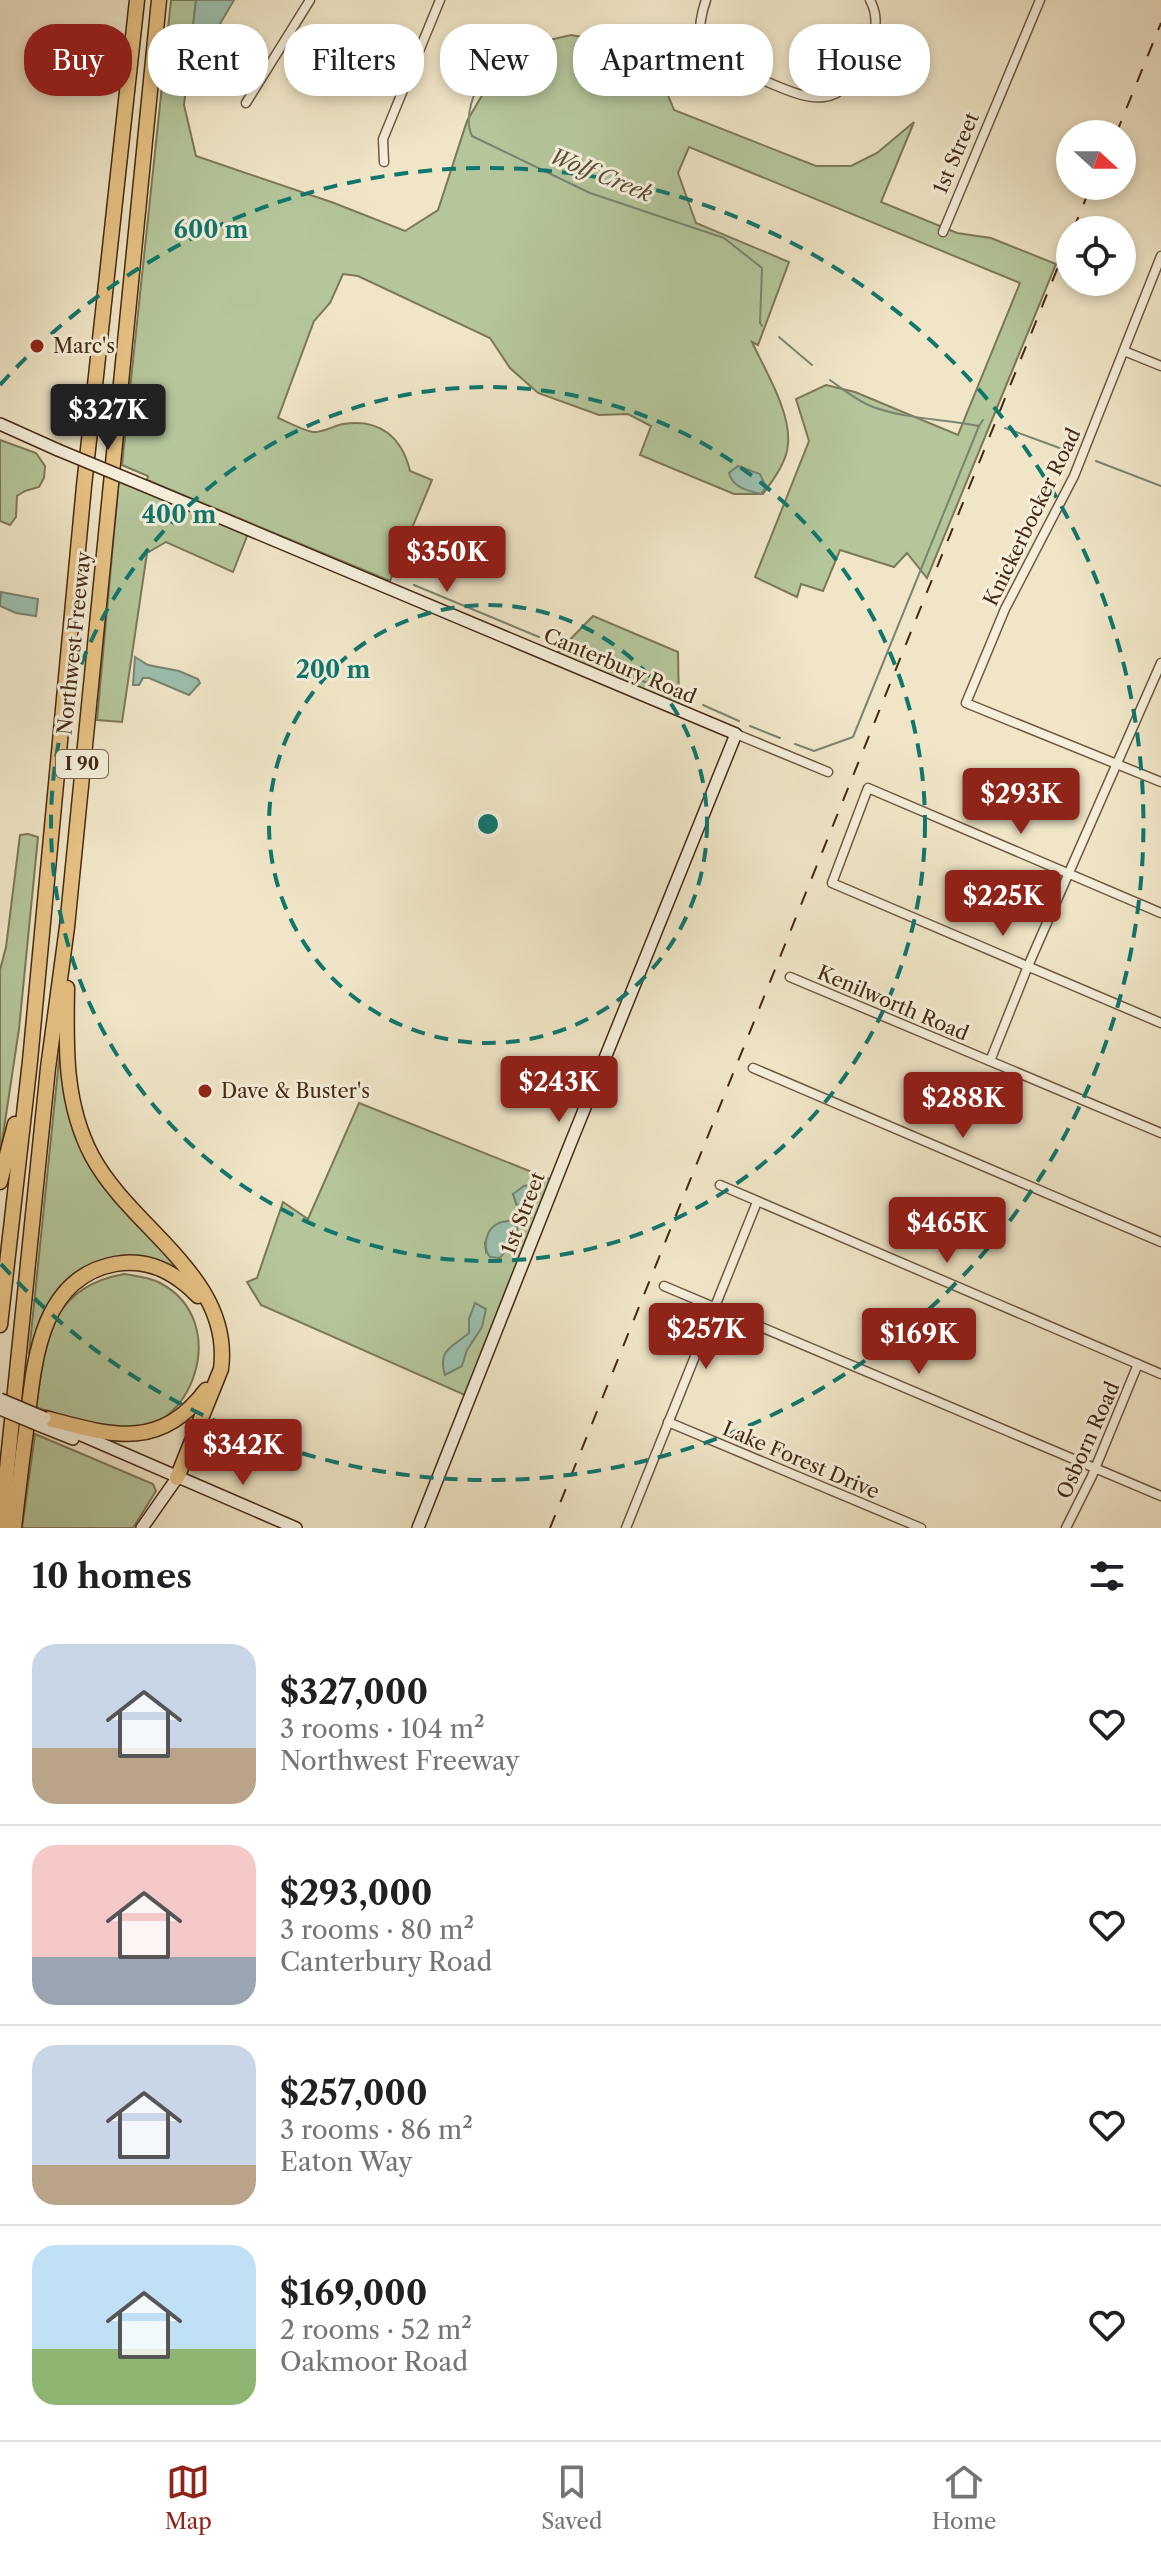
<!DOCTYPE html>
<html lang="en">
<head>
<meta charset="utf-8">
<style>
  body { margin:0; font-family:"Libre Caslon Text",serif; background:#f6f6f6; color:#202124; height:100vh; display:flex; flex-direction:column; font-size:30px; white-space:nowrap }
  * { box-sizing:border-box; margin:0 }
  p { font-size:26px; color:#757577 }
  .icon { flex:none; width:44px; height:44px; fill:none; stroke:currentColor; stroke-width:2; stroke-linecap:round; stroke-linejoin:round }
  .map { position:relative; height:1528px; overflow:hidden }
  .details { display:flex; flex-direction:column; background:#fff; flex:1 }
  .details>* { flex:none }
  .top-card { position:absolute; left:24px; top:24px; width:1114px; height:72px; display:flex; gap:16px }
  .needle { width:52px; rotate:111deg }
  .tools { position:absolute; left:1056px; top:120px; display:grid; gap:16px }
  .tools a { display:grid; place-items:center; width:80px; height:80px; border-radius:50%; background:#fff; box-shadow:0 4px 12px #0003; font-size:40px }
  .price { position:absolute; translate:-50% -68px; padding:0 18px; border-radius:8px; background:#8f2418; color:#fff; font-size:26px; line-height:52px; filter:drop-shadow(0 2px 4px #0008) }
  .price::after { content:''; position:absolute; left:50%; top:48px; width:24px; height:18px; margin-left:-12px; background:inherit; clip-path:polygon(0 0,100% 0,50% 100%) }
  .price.selected { background:#222; color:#fff }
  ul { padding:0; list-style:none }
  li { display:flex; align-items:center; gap:24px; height:200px; padding:0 32px }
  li+li { border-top:2px solid #e0e0e0 }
  li span { display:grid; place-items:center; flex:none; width:224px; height:160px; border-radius:24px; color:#555 }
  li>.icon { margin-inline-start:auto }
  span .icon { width:96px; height:96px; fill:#fffc; stroke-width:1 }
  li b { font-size:34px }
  h2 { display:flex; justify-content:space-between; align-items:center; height:96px; padding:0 32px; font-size:34px }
  .tag { padding:0 28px; border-radius:32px; background:#fff; box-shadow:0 4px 12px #0003; font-size:28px; line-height:72px }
  .tag.selected { background:#8f2418; color:#fff }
  .dock { display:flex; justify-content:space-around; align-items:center; height:112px; border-top:2px solid #e0e0e0; background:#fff; font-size:22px; color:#757577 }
  .dock a { display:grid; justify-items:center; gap:4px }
  .dock .selected { color:#8f2418 }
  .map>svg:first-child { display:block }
</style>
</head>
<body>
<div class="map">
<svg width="1161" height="1528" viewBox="0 0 1161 1528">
  <rect width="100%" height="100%" fill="#f0e6c7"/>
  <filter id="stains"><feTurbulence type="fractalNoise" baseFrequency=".0025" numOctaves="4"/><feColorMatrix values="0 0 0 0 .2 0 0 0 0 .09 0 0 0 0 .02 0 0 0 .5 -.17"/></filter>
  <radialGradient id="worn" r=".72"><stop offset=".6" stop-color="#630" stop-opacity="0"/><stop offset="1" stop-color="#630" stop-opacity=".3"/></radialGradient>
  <g fill="#b4c69a" stroke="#7d7857" stroke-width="2" fill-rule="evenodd">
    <path d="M171,0H196L184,105L196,156L334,203L405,231L438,210L467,121L504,58L536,43L571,35L612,42L633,49L658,71L674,110L816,166H851L877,153L914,122L881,202L957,233L991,238L1056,264L927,578L907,553L894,567L840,550L823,591L801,584L797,597L755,577L809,441L796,399L826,385L855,392L958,435L1020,283L689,147L678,173L696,223L789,262L758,345L752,342C765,370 791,412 788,444C787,462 773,480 763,494H734L640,455L651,426L628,414L599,415L538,393L510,368L490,338L358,276L343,274L330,303L314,321L278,418C288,422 301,430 313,432C322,433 333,426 343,424C379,418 402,437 410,471L432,480L390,581L147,480L148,476L122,465Z"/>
    <polygon points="0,440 36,453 45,466 44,478 39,487 25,491 17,496 16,517 10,525 0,521"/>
    <polygon points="119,478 249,531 233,572 166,542 147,553 122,722 97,720"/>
    <polygon points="593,616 678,652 679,706 556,654"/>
    <polygon points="28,834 38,837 19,1029 0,1155 0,970 6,947 20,835"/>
    <polygon points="60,1050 64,1051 86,1150 189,1277 160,1265 84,1271 32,1353 29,1353"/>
    <path d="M359,1103L552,1180L467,1396L261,1305L247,1282L257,1278L283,1202L308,1219ZM513,1194L532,1196L517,1228L486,1252L485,1243L490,1230L516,1217L517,1206Z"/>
    <path d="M124,1274C136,1276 149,1277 160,1283C233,1321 193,1437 119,1431C91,1429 62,1417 36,1407C46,1341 48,1288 124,1274Z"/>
    <polygon points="35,1434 153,1484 156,1491 133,1528 22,1528"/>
  </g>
  <g fill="#9bc0af" stroke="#798471" stroke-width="2">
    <polygon points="196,0 234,0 204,51 190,51"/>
    <path d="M738,466L760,474L766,487L761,494C748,491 733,488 729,473Z"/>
    <polygon points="1,592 38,599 36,616 16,613 0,606"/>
    <polygon points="135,657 148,665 179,671 198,679 200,683 189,695 149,678 143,678 139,685 133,685"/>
    <path d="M529,1185L532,1196L519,1222L515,1238L500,1258L490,1257C482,1247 486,1228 499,1223C508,1219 508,1224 516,1217L518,1208L513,1194L524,1186Z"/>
    <path d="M475,1303L486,1309L482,1327L467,1350L462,1366L445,1375C437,1349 453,1347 469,1333V1319Z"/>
  </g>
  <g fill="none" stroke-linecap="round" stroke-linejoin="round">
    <g stroke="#798471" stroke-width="2">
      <path d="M486,34L492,37L496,44C488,71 459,108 472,136L590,193L724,238L762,268L760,323L762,326"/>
      <polyline points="779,337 812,365"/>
      <path d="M830,380C844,390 857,401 873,407C906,419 944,419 979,426L983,420"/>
      <polyline points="1005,428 1065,450"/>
      <polyline points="1096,461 1161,486"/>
      <polyline points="414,585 539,637"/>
      <polyline points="550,641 666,691 687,698"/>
      <polyline points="703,705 739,721"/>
      <polyline points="750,726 780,738"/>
      <polyline points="795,744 814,751 853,737 979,426"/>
    </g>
    <g stroke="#705841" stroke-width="11">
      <g id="street">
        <path d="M706,0C702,11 697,31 703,42C711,60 736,70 753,76C806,98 839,119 867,52C875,33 880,19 870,0"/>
        <polyline points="246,103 310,0"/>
        <polyline points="384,162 383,139 440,0"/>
        <polyline points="943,232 1040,0"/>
        <polyline points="1161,256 1074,476 1005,609 966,703 1161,782"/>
        <polyline points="1124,351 1161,366"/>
        <polyline points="736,734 828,772"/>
        <polyline points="1161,913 868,788 832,883 1161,1023"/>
        <polyline points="790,977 1161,1133"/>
        <polyline points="990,1061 1028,966 1161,663"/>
        <polyline points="753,1068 1161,1242"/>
        <polyline points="720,1185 1161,1374"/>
        <polyline points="664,1286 1161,1496"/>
        <polyline points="668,1422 921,1528"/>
        <polyline points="626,1528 757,1202"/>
        <polyline points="1066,1528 1092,1476 1138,1364"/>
      </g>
    </g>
    <g stroke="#462914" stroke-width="14">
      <g id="secondary">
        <polyline points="0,424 58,450"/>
        <polyline points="145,486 736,734 567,1152 418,1528"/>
        <polyline points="43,1427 73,1439"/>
        <polyline points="65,1428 296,1528"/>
        <polyline points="142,1528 177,1478"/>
      </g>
    </g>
    <g stroke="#462914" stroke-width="17">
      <g id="highway">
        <path d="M67,988C66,1046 64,1103 92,1156C131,1229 233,1277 221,1369L177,1478"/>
        <polyline points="0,1182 15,1124"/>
        <polyline points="0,1325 30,1061 84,486 137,0"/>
        <path d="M45,1418C110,1435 159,1452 206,1390"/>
        <polyline points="1,1528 48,1068 67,927 159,0"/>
        <path d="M14,1528C18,1493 22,1458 27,1424C34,1362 40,1278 115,1264C148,1258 176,1273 198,1296"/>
      </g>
    </g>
    <use href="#street" stroke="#f5efdb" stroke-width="8"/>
    <use href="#secondary" stroke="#f5efdb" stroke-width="11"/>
    <use href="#highway" stroke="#e8c384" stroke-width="14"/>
    <g stroke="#462914" stroke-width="2" stroke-dasharray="14 14" stroke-linecap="butt">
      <polyline points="1116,134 1161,23"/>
      <polyline points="1073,230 1091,186"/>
      <polyline points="550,1528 1070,237"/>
    </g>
    <g stroke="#462914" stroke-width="14" stroke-linecap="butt">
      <g id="secondary-bridge">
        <polyline points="58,450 145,486"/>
        <polyline points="0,1399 45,1418"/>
        <polyline points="0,1409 43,1427"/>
      </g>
    </g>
    <use href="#secondary-bridge" stroke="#f5efdb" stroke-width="11"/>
  </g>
  <g fill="none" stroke="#0f766e" stroke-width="4" stroke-dasharray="14 10">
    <circle cx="488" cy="824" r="219"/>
    <circle cx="488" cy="824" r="437"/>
    <path d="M0 385A656 656 0 1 1 0 1263"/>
  </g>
  <g fill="#8f2418" stroke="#f5efdb" stroke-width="3">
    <circle cx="37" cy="346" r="8"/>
    <circle cx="205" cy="1091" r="8"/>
  </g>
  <g text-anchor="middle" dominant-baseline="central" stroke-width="6" stroke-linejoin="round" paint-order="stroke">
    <rect fill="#f5efdb" stroke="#7a6450" stroke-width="2" x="56" y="750" width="52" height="28" rx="6"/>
    <g font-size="18" font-weight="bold" fill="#462914">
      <text x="82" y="764">I 90</text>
    </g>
    <g font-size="20" fill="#462914" stroke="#f5efdb">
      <text transform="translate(956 153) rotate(-67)">1st Street</text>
      <text transform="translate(1032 517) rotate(-64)">Knickerbocker Road</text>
      <text transform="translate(74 643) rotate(-84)">Northwest Freeway</text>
      <text transform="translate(620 666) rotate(23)">Canterbury Road</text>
      <text transform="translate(893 1003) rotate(23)">Kenilworth Road</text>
      <text transform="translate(523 1213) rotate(-69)">1st Street</text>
      <text transform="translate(1088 1440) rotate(-66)">Osborn Road</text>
      <text transform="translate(801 1460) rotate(23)">Lake Forest Drive</text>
    </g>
    <g font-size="20" fill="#462914" stroke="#f5efdb" text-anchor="start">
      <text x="53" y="346">Marc's</text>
      <text x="221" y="1091">Dave &amp; Buster's</text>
    </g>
    <g font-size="22" font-style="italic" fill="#5b4f3b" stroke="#f5efdb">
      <text transform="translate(601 175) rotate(22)">Wolf Creek</text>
    </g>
  </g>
  <circle cx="488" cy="824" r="12" fill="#0f766e" stroke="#f5efdb" stroke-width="4"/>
  <g font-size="24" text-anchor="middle" font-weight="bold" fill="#0f766e" stroke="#f5efdb" stroke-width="6" stroke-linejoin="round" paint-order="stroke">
    <text x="211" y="238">600 m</text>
    <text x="179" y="523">400 m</text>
    <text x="333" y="678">200 m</text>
  </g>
  <rect width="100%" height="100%" filter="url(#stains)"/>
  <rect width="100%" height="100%" fill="url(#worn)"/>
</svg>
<div class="tools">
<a><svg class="needle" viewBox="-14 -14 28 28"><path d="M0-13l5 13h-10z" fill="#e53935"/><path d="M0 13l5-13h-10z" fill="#757577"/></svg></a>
<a><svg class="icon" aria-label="locate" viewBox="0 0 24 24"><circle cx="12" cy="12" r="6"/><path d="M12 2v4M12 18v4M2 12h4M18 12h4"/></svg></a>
</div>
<b class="price selected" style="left:108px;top:452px">$327K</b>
<b class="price" style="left:447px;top:594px">$350K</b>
<b class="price" style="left:1021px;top:836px">$293K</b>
<b class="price" style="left:1003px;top:938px">$225K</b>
<b class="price" style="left:559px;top:1124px">$243K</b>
<b class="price" style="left:963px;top:1140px">$288K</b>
<b class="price" style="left:947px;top:1265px">$465K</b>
<b class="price" style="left:706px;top:1371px">$257K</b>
<b class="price" style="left:919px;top:1376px">$169K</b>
<b class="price" style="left:243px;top:1487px">$342K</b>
<div class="top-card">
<a class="tag selected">Buy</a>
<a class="tag">Rent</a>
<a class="tag">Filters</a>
<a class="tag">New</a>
<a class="tag">Apartment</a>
<a class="tag">House</a>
</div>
</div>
<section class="details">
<h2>10 homes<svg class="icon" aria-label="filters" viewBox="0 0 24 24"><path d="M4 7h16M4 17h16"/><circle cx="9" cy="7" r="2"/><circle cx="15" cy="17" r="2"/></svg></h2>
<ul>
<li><span style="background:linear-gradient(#c9d6e8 65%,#b9a48a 0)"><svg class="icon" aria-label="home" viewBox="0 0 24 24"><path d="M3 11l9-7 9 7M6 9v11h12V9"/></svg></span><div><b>$327,000</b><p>3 rooms · 104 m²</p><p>Northwest Freeway</p></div><svg class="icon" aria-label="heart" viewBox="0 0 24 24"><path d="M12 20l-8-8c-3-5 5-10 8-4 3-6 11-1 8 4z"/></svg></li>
<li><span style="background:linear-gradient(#f6c9c9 70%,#9aa5b1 0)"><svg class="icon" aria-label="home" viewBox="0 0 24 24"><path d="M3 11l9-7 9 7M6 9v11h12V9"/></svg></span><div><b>$293,000</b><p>3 rooms · 80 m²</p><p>Canterbury Road</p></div><svg class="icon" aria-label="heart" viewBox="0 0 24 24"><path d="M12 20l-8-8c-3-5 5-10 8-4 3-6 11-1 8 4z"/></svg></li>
<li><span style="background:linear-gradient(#c9d6e8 75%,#b9a48a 0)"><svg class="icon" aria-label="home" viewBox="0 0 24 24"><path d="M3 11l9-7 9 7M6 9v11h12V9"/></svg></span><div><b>$257,000</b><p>3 rooms · 86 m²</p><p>Eaton Way</p></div><svg class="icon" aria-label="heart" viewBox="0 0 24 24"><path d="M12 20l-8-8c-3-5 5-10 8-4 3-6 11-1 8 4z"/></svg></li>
<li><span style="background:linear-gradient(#bfe0f5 65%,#8fb573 0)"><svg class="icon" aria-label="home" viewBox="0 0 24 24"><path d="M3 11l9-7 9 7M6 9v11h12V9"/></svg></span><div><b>$169,000</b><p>2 rooms · 52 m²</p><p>Oakmoor Road</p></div><svg class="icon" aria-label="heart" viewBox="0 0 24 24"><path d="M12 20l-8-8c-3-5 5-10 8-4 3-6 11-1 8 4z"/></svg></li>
</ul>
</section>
<nav class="dock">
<a class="selected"><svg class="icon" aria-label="map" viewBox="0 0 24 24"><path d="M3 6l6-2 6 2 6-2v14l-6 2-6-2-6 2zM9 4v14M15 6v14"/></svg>Map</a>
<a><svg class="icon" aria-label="saved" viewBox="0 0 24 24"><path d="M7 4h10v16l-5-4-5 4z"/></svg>Saved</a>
<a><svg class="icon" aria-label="home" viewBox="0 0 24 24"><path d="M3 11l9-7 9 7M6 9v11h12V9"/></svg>Home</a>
</nav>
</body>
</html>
